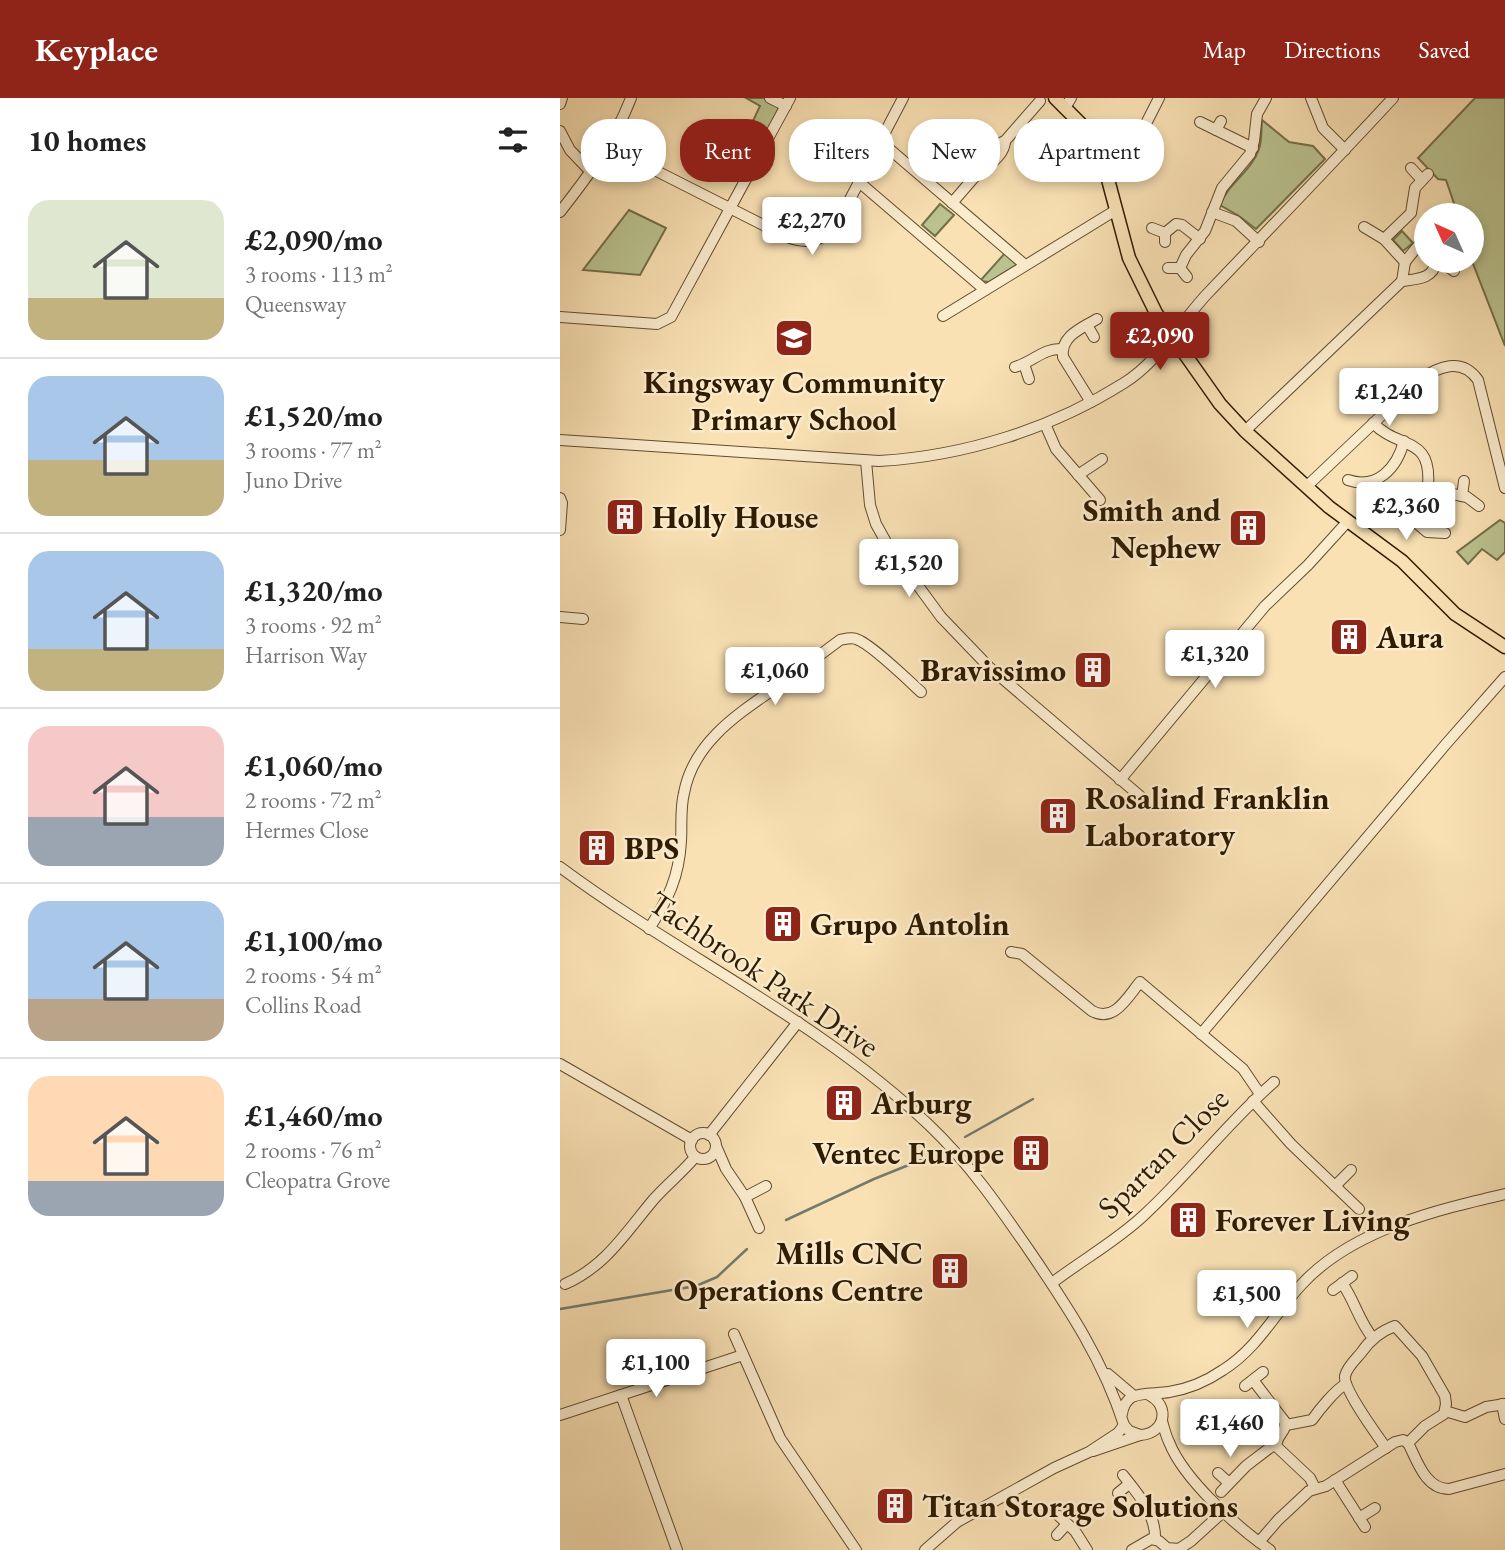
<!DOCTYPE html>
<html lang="en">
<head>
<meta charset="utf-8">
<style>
  body { margin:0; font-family:"EB Garamond",serif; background:#f2f2f2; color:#222; height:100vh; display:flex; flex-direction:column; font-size:26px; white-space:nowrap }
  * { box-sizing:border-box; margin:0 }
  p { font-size:23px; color:#767676 }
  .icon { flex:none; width:38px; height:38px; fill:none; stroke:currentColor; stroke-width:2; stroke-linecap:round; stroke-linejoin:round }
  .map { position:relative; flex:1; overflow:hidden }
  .details { display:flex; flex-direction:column; background:#fff; width:560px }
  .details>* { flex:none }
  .guide { position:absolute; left:21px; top:21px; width:665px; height:63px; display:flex; gap:14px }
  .needle { width:46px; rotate:315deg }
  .fabs { position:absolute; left:854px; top:105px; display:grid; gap:14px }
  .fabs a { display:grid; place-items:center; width:70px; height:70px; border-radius:50%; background:#fff; box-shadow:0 4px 10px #0003; font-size:35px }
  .price { position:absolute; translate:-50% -60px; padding:0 16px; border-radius:7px; background:#fff; color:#222; font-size:23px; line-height:46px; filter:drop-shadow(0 2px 4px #0008) }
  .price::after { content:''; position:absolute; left:50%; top:42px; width:21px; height:16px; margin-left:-10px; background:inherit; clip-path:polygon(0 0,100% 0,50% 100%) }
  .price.selected { background:#8f2418; color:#fff }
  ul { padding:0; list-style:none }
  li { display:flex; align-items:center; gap:21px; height:175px; padding:0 28px }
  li+li { border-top:2px solid #e0e0e0 }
  li span { display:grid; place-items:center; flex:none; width:196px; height:140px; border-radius:21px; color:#555 }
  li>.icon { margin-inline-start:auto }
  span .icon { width:84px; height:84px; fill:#fffc; stroke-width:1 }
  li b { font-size:30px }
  h2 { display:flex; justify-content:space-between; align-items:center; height:84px; padding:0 28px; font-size:30px }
  .pill { padding:0 24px; border-radius:28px; background:#fff; box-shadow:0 4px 10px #0003; font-size:24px; line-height:63px }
  .pill.selected { background:#8f2418; color:#fff }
  header { display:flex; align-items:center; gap:42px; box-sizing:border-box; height:98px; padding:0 35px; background:#8f2418; color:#fff }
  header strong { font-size:33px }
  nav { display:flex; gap:38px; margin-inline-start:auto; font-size:24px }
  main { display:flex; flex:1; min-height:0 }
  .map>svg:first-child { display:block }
</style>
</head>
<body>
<header>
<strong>Keyplace</strong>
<nav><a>Map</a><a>Directions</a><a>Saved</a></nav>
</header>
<main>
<section class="details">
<h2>10 homes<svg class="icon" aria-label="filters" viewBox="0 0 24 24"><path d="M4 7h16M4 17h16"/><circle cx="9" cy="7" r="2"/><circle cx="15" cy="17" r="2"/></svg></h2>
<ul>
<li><span style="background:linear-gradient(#dfe7d0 70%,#c2b280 0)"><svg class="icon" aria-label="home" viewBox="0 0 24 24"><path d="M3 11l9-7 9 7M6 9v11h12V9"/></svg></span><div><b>£2,090/mo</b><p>3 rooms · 113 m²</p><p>Queensway</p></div></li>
<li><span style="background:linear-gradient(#a9c7e8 60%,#c2b280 0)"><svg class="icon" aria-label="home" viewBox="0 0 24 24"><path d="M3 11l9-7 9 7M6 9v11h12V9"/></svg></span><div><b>£1,520/mo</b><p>3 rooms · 77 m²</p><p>Juno Drive</p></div></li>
<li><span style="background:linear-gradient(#a9c7e8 70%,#c2b280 0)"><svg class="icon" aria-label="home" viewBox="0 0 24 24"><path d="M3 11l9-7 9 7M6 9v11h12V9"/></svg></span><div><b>£1,320/mo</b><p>3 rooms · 92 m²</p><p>Harrison Way</p></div></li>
<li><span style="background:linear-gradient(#f6c9c9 65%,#9aa5b1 0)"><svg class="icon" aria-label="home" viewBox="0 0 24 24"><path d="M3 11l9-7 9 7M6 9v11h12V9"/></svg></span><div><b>£1,060/mo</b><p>2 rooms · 72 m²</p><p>Hermes Close</p></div></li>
<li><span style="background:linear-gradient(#a9c7e8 70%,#b9a48a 0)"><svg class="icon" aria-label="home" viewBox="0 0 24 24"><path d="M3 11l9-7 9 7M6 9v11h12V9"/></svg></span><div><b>£1,100/mo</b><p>2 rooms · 54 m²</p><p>Collins Road</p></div></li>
<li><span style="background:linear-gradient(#ffd9b3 75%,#9aa5b1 0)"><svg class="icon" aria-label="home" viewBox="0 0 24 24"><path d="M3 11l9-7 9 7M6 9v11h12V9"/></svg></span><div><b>£1,460/mo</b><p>2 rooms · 76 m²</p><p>Cleopatra Grove</p></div></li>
</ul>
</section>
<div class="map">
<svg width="945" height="1452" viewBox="0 0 945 1452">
  <rect width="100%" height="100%" fill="#f9e1b4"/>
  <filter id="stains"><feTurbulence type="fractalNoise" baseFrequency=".00286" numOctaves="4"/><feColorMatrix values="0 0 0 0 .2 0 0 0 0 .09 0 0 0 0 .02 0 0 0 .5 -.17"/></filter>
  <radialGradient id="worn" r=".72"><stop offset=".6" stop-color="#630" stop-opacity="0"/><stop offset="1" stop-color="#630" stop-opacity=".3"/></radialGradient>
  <g fill="#bac390" stroke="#746f48" stroke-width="2">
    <polygon points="186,0 204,0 218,7 219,11 207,33 192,25 200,8"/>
    <polygon points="915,0 945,0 945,248 912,163 912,117 898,117 886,82 878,81 858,60"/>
    <path d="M702,22L729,44L753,48L765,61L696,131L679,118L660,107C668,85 692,73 699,51C702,42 701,32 702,22Z"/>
    <polygon points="380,106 394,117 375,138 362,127"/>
    <polygon points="69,112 106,130 80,177 23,172"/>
    <polygon points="842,133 853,145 843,153 833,142"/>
    <polygon points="446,154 458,166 429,184 420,183"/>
    <polygon points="940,422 945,425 945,454 937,462 922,451 908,466 897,454"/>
  </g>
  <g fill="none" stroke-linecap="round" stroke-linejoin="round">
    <g stroke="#737b6e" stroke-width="2.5">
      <polyline points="405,1039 473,1001"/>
      <polyline points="226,1122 314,1081 371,1058"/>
      <polyline points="0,1211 136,1188 157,1179 187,1151"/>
    </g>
    <g stroke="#624c2e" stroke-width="12">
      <g id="minor">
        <polyline points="210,0 226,8"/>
        <polyline points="751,0 763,30 785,52"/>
        <polyline points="0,6 2,0"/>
        <polyline points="505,10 511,0"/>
        <polyline points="640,24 693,50"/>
        <polyline points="656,32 661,23"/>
        <polyline points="0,33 10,52 31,74"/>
        <polyline points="320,43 465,167"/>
        <path d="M49,49L225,138C245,147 264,144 277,126L343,0"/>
        <path d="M424,68C434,66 445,53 445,43"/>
        <polyline points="851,70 862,82"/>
        <polyline points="546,74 560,70 569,59 599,0"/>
        <polyline points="299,84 425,192"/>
        <path d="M392,105L424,68C426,57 435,46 445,43L480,3"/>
        <path d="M0,114C29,77 54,44 71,0"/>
        <polyline points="652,114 676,123 699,144"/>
        <polyline points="804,129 824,141 845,164"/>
        <polyline points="592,130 605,135"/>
        <polyline points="824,141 851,115 855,90 868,76"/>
        <polyline points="605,144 605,135 616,126 622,127 640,141"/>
        <path d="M866,151L857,149L845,164L842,183C857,181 874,181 876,163"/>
        <polyline points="876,166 887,168 894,173"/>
        <polyline points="608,170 620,170 627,179"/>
        <polyline points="620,170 626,157 645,133 662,90 690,56 694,43 697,16 706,0"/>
        <polyline points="383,218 556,112"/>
        <polyline points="0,219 97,226 111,219 230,0"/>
        <polyline points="527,227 534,239"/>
        <polyline points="464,266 469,281"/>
        <path d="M455,269C473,264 483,250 502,251"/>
        <path d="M531,304L503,259C500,238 522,230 537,221"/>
        <path d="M813,325C839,352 872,337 868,388C867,403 865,413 853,422L867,434L885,435"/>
        <polyline points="485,326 496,351 540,402"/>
        <polyline points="685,333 842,183"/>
        <path d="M0,342L319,363C405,358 491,331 564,285C598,264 620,225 647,196C709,131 772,66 833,0"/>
        <polyline points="306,363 310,407 316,426 326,444 381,519 429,569 587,704"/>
        <polyline points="518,377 542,361"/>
        <path d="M788,382C817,392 837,370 844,343"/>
        <polyline points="807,386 807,398"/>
        <path d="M747,388L858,283C878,268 902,259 918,282L945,390"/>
        <polyline points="868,391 907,399 919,408"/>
        <polyline points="902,398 904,383"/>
        <polyline points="0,400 2,405 0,432"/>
        <polyline points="0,519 23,521"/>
        <polyline points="560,682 705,508 748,467 788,423"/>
        <path d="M0,769C121,859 259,922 369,1027C409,1065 440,1110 471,1155C509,1211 543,1262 564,1327L569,1333L580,1337"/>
        <path d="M89,831C108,801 119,780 121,743C122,727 120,711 124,695C134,641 183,613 224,584C243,570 261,556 280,542C285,541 291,539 296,541C310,545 348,582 361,594"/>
        <path d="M451,854L462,856L532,913C554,925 567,900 580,884L683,971L700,996"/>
        <polyline points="641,936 886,646 945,579"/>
        <polyline points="0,966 132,1042"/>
        <polyline points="693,1003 731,1046 799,1111"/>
        <circle cx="143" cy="1048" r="13"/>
        <polyline points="149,1037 238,924"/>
        <polyline points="156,1048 166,1071 185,1099 199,1130"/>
        <polyline points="775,1088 791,1072"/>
        <polyline points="185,1099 206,1088"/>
        <path d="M492,1185C522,1162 555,1144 583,1118C629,1076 667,1025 714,984"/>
        <path d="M782,1185C795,1203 799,1224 813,1240"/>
        <path d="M5,1186C46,1168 66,1134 94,1101C107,1086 123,1074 135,1059"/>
        <polyline points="773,1192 792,1178"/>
        <polyline points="174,1236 220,1340 296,1452"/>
        <polyline points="548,1276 574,1298"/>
        <path d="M693,1282L725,1324C727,1334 714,1339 717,1349L750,1380L755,1390"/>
        <polyline points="685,1288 703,1274"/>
        <polyline points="61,1297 117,1452"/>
        <polyline points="942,1306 945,1321"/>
        <polyline points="885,1313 905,1319 926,1309 945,1306"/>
        <path d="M562,1316C563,1309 565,1303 572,1299C582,1294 598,1296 609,1294C628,1291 647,1283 663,1272C698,1250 715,1215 742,1186C792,1132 876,1112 945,1096"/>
        <polyline points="0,1317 183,1257"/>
        <path d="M602,1323C604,1330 606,1338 609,1344C624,1382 677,1429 710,1452"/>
        <path d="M726,1327L752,1322C759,1312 776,1291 786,1286"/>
        <path d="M848,1345C857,1362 865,1391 889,1391L945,1376"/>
        <path d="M826,1350C817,1337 783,1291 785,1278C787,1269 796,1261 801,1255C809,1243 821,1233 835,1228L862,1258L885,1298L886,1306L884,1316L865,1328L848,1345"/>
        <path d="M533,1353L580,1337C605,1336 611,1308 589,1297"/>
        <polyline points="658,1375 669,1385"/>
        <path d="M563,1377C578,1396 596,1416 595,1441"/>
        <polyline points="775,1382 805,1429"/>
        <polyline points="661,1394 686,1368 716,1345"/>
        <polyline points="558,1395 569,1386"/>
        <polyline points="499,1418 515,1433 527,1452"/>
        <polyline points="799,1420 815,1410"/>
        <polyline points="497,1437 507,1426"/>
        <polyline points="699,1444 718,1422 749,1393 766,1388 835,1344 843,1342 848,1345"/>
        <polyline points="365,1452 397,1424 494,1370 529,1354 558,1335 564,1327"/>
        <polyline points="572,1452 591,1441 599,1443 607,1450 619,1451 631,1443 664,1413"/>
      </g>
    </g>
    <g stroke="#2f1b01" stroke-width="15">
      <polyline id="major" points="495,0 521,26 536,47 546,74 569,160 596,215 660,306 685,333 769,409 842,463 895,516 945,549"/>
    </g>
    <use href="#minor" stroke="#fbecce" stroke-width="10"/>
    <use href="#major" stroke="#f9e1b4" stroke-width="12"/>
  </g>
  <defs>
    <g id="school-square" transform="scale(2.0125)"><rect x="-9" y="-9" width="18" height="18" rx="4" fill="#8f2418" stroke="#fbecce"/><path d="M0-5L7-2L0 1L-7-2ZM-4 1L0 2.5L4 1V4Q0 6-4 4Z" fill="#fff"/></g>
    <g id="building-square" transform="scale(2.0125)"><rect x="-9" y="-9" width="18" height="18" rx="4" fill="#8f2418" stroke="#fbecce"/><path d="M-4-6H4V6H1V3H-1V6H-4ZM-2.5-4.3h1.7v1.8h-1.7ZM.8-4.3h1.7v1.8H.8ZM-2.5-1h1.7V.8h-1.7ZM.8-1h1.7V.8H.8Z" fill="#fff"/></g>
  </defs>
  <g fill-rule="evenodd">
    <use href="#school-square" x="234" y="240"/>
    <use href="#building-square" x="65" y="419"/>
    <use href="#building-square" x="688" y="430"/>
    <use href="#building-square" x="789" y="539"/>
    <use href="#building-square" x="533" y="572"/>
    <use href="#building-square" x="498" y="718"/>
    <use href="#building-square" x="37" y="750"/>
    <use href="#building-square" x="223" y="826"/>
    <use href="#building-square" x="284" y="1005"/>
    <use href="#building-square" x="471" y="1055"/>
    <use href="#building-square" x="628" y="1122"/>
    <use href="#building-square" x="390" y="1173"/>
    <use href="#building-square" x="335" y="1408"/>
  </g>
  <g text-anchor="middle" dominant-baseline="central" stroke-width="5" stroke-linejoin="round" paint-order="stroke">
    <g font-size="32" font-weight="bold" fill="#2f1b01" stroke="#fbecce" text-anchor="start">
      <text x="234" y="284" text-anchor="middle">Kingsway Community<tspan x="234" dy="37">Primary School</tspan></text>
      <text x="661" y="412" text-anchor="end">Smith and<tspan x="661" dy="37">Nephew</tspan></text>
      <text x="92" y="419">Holly House</text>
      <text x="816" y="539">Aura</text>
      <text x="506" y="572" text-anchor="end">Bravissimo</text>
      <text x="525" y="700">Rosalind Franklin<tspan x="525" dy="37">Laboratory</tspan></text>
      <text x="64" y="750">BPS</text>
      <text x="250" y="826">Grupo Antolin</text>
      <text x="311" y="1005">Arburg</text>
      <text x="444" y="1055" text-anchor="end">Ventec Europe</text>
      <text x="655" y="1122">Forever Living</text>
      <text x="363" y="1155" text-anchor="end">Mills CNC<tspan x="363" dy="37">Operations Centre</tspan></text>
      <text x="362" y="1408">Titan Storage Solutions</text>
    </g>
    <g font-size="32" fill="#2f1b01" stroke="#fbecce">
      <text transform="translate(204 876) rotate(34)">Tachbrook Park Drive</text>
      <text transform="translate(603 1055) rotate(-45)">Spartan Close</text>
    </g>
  </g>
  <rect width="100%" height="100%" filter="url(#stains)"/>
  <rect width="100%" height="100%" fill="url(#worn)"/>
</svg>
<div class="fabs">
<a><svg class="needle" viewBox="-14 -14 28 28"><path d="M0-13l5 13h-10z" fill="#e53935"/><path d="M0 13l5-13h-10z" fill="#767676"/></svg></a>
</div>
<b class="price" style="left:252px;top:159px">£2,270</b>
<b class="price selected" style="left:600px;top:274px">£2,090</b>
<b class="price" style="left:829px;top:330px">£1,240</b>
<b class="price" style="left:846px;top:444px">£2,360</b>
<b class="price" style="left:349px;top:501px">£1,520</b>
<b class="price" style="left:655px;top:592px">£1,320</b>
<b class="price" style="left:215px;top:609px">£1,060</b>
<b class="price" style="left:687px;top:1232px">£1,500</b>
<b class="price" style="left:96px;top:1301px">£1,100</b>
<b class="price" style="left:670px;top:1361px">£1,460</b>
<div class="guide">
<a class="pill">Buy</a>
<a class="pill selected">Rent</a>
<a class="pill">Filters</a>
<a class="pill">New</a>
<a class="pill">Apartment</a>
</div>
</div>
</main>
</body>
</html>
